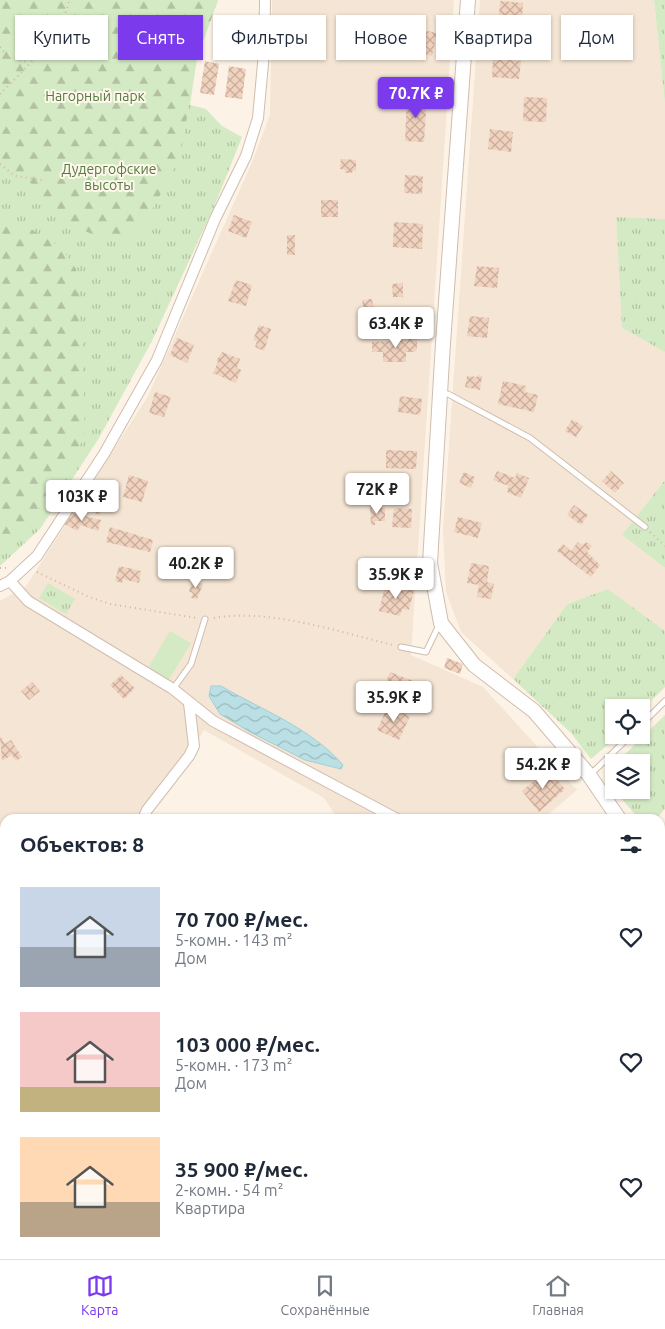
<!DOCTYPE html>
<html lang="ru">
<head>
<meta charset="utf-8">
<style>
  body { margin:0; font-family:Ubuntu,sans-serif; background:#f6f6f7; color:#1f2937; height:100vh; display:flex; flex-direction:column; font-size:19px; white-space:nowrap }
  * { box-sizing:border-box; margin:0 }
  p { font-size:16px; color:#747a83 }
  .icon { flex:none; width:28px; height:28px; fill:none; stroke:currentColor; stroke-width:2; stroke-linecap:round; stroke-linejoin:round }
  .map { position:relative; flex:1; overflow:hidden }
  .drawer { position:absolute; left:0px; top:814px; width:665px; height:446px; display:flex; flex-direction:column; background:#fff; border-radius:15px 15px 0 0; box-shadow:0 1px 4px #0004 }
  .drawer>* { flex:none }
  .guide { position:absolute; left:15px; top:15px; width:635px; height:45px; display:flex; gap:10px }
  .tools { position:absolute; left:605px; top:699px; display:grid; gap:10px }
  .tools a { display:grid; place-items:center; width:45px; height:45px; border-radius:0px; background:#fff; box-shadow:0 1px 4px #0004; font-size:25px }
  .price { position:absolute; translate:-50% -42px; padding:0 11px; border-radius:5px; background:#fff; color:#222; font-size:16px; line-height:32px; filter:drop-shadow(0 1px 2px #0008) }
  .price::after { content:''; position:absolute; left:50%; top:30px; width:15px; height:11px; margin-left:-8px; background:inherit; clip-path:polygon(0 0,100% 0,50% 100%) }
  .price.on { background:#7c3aed; color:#fff }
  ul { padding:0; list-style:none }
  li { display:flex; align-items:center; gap:15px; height:125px; padding:0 20px }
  li span { display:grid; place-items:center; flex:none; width:140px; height:100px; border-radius:0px; color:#555 }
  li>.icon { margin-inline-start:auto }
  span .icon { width:60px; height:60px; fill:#fffc; stroke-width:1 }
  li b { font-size:21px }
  h2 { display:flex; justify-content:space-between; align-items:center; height:60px; padding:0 20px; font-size:21px }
  .tag { padding:0 18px; border-radius:0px; background:#fff; box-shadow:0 1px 4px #0004; font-size:18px; line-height:45px }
  .tag.on { background:#7c3aed; color:#fff }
  .dock { display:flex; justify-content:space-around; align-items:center; height:70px; border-top:1px solid #e0e1e3; background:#fff; font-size:14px; color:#747a83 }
  .dock a { display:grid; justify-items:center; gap:2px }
  .dock .on { color:#7c3aed }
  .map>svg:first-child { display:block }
</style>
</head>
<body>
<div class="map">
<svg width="665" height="1259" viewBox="0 0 665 1259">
  <defs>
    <pattern id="grass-tufts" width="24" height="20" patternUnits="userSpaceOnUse" patternTransform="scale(1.25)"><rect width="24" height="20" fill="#d4eac4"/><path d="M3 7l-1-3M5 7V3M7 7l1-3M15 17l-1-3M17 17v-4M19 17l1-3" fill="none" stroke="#b1c1a1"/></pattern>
    <pattern id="forest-firs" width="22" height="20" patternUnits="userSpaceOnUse" patternTransform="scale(1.25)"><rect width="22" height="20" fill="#d4eac4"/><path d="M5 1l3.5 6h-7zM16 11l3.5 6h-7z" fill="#b1c1a1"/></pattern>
    <pattern id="water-waves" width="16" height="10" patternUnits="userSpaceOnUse" patternTransform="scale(1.25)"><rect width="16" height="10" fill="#bae0e6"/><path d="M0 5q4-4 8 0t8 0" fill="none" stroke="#9cb9bc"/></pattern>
    <pattern id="building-cross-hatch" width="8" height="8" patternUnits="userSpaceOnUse" patternTransform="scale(1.25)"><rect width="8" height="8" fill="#f1d2be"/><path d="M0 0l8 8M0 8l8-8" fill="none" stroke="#c8ad9c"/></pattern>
  </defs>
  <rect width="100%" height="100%" fill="#fcf3e6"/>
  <g fill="#f4e5d4">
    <polygon points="272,0 454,0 411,655 483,687 577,790 543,819 338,819 324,798 204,730 147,819 5,819 5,955 0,958 0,601 26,586 148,396 253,160 270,115"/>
    <polygon points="480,0 654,0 665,104 665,219 616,217 622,328 665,352 665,480 622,535 665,568 665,631 608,589 567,604 513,679 461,632 446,592 443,531"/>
    <polygon points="660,1037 665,1043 665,1123 660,1127"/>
  </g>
  <g fill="url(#grass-tufts)">
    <polygon points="0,0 218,0 197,58 190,105 206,109 222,126 242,137 214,207 152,341 99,438 40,529 0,566"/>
    <polygon points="654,0 665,0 665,104"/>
    <polygon points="616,217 665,219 665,352 622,328"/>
    <polygon points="665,480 665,568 622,535"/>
    <polygon points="48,583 75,599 66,614 39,598"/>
    <polygon points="608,589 665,631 665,687 641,711 641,708 614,708 614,735 619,735 591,759 571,733 513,679 567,604"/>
    <polygon points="665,715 665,809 656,819 639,819 614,790 641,790 641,762 617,762"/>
    <polygon points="665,1123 665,1259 651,1259 631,1255 660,1255 660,1127"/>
    <polygon points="438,1255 518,1255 512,1259 439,1259"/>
  </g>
  <g fill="url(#forest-firs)">
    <path d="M0,0H218L197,58L180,158L144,225L127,239C120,239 111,240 104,238C80,231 40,211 34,185L24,180L5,175L0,178Z"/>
    <polygon points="0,220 27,227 61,247 76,269 82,339 85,437 16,545 0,555"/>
  </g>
  <polygon fill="#d4eac4" points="170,631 191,643 168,681 148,668"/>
  <path fill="url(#water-waves)" stroke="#a0d0d7" d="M211,686H221C262,710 311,728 343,765L341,769L305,760L250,732L220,714L209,696Z"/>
  <g fill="url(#building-cross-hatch)">
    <polygon points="500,1 523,3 522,19 499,17"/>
    <polygon points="418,29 437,33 432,56 413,52"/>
    <polygon points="301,33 315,36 310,58 296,55"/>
    <polygon points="493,59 521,61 519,79 492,77"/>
    <polygon points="205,61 219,64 214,95 200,93"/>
    <polygon points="229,66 246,69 242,99 225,97"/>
    <polygon points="407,97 427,98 424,142 405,141"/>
    <polygon points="524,97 547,98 546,122 523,121"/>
    <polygon points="490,129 513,132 511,152 488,149"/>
    <polygon points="341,159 356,160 356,171 353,170 352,173 345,173 345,170 340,169"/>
    <polygon points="405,175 423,176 422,194 404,193"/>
    <rect x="321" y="200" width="17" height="17"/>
    <polygon points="234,215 252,222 246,238 228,231"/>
    <polygon points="394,222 423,224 422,249 393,247"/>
    <rect x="287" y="235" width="8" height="20"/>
    <polygon points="477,266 499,268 497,288 474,286"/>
    <polygon points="236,280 252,285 246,306 228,301"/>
    <polygon points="403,283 403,297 393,297 392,284"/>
    <polygon points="372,299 374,311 364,312 362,300"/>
    <polygon points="470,316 489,318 487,338 467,336"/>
    <polygon points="259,325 271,329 264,351 255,347 257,341 253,340"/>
    <polygon points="400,337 417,337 417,349 415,352 406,352 406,362 383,362 383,352 372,352 372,342 400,341"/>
    <polygon points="177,338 194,345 187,363 170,355"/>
    <polygon points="222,352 240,359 237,368 241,370 236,383 213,373 218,362 216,361"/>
    <polygon points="478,375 482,376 480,390 465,387 467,376 477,377"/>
    <polygon points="503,381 526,386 525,392 538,395 534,412 498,404"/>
    <polygon points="155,392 171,397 164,417 149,413"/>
    <polygon points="400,396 422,399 420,415 398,412"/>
    <polygon points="572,419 583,426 576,437 565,431"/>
    <polygon points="386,450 417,451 416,469 386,468"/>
    <polygon points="497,471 515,478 517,473 529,478 521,498 507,492 509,486 493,480"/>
    <polygon points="611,471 624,483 615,493 602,481"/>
    <polygon points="464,472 475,477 471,488 459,483"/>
    <polygon points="129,475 148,481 142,502 123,497"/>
    <polygon points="95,492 107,497 100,515 87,510 89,498 92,499"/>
    <polygon points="574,505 588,515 581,525 567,515"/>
    <polygon points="370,507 385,508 385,521 375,521 375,525 371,525"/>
    <polygon points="394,508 412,509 411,528 392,527"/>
    <polygon points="71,513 101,520 98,531 81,525 77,531 64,524"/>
    <polygon points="458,517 482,523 478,538 454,532"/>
    <polygon points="110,527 153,540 150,552 106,542"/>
    <polygon points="578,542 583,545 586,542 592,546 587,552 600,565 591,577 557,551 563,544 571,551"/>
    <polygon points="471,563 489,566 487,582 494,584 491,599 477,597 479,585 467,583"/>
    <polygon points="119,566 141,571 139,583 123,579 122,583 115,581"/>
    <polygon points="192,581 203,584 197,599 191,598 193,593 189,592"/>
    <polygon points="386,583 414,590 409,610 402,609 400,616 379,611"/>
    <polygon points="447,658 463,664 460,674 444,668"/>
    <polygon points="390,672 413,681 406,699 383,690"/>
    <polygon points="121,675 135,688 124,699 110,685"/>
    <polygon points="32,682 40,691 29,700 21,691"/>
    <polygon points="388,706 410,716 399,740 377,730"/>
    <polygon points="0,736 5,744 11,740 22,757 16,761 12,755 2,761"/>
    <polygon points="548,769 565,789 539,812 522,791"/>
  </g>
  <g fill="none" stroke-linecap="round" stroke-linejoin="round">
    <g stroke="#d0bdaf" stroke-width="7">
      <g id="service">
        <polyline points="440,393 448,394 530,438 645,527"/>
        <polyline points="401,647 426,652 440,623"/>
        <polyline points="173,689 191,664 205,619"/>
        <polyline points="641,725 665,701"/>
        <polyline points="590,775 631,735"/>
      </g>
    </g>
    <g stroke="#d0bdaf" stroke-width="12">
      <g id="minor">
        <polyline points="10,581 28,601 173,689 213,721 397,819"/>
        <polyline points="0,586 10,581 37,556 104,454 157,360 215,219 246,156 258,118 264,53 265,0"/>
        <polyline points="143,819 147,810 189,756 194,746 189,703"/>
        <polyline points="0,953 5,951"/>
        <polyline points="660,1101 665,1107"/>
      </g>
    </g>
    <g stroke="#d0bdaf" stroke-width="16">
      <g id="tertiary">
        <polyline points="468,0 443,343 430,563 441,623 474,665 534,711 589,775 619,819"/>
        <polyline points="660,869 665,875"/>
      </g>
    </g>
    <g stroke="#d6b5a1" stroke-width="2" stroke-dasharray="1 4" stroke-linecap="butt">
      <polyline points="0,47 9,58 28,62"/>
      <path d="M0,94C23,71 64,32 69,0"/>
      <polyline points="0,164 15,176 43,180"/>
      <polyline points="650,532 665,546"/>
      <polyline points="0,568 8,568"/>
      <polyline points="37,572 89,597 110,604 197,618"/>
      <path d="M214,618C270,608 338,632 393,645"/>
      <polyline points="529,1259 533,1259"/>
    </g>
    <use href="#service" stroke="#fff" stroke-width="5"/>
    <use href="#minor" stroke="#fff" stroke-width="10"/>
    <use href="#tertiary" stroke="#fff" stroke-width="14"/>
  </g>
  <g text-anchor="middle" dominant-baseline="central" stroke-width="4" stroke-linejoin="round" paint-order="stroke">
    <g font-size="14" fill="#547b42" stroke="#fff7ec">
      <text x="95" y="96">Нагорный парк</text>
      <text x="109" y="169">Дудергофские<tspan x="109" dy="16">высоты</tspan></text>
    </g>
  </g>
</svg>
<div class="tools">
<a><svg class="icon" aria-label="locate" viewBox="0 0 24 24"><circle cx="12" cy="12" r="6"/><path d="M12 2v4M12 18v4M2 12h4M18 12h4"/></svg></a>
<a><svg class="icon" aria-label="layers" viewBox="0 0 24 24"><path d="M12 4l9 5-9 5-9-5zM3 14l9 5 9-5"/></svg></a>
</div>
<b class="price on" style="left:416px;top:119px">70.7K ₽</b>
<b class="price" style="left:396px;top:349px">63.4K ₽</b>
<b class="price" style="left:377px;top:515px">72K ₽</b>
<b class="price" style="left:82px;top:522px">103K ₽</b>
<b class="price" style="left:196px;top:589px">40.2K ₽</b>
<b class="price" style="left:396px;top:600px">35.9K ₽</b>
<b class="price" style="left:394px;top:723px">35.9K ₽</b>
<b class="price" style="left:543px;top:790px">54.2K ₽</b>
<div class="guide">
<a class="tag">Купить</a>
<a class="tag on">Снять</a>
<a class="tag">Фильтры</a>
<a class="tag">Новое</a>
<a class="tag">Квартира</a>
<a class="tag">Дом</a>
</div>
<section class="drawer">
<h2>Объектов: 8<svg class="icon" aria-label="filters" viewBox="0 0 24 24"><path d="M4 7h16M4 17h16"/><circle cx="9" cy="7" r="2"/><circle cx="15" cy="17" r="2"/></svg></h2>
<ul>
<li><span style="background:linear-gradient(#c9d6e8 60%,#9aa5b1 0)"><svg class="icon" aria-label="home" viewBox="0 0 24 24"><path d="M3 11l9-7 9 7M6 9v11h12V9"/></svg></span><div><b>70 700 ₽/мес.</b><p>5-комн. · 143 m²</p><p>Дом</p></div><svg class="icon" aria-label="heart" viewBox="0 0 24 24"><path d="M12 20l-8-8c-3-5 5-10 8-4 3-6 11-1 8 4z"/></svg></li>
<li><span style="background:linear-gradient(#f6c9c9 75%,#c2b280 0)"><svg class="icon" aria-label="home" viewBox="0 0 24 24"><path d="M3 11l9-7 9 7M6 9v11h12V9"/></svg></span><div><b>103 000 ₽/мес.</b><p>5-комн. · 173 m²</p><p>Дом</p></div><svg class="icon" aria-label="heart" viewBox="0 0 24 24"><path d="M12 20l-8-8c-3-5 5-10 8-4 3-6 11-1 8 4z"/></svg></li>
<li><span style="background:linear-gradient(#ffd9b3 65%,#b9a48a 0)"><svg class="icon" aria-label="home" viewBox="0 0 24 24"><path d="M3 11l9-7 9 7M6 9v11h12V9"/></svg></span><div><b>35 900 ₽/мес.</b><p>2-комн. · 54 m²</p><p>Квартира</p></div><svg class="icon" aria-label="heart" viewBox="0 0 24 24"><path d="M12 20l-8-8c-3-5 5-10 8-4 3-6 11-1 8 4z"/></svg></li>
</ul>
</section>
</div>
<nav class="dock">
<a class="on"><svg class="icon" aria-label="map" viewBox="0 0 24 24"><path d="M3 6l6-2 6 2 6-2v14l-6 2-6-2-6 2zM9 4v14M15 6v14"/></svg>Карта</a>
<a><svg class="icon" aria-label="saved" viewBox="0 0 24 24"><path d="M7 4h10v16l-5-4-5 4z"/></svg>Сохранённые</a>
<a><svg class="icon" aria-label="home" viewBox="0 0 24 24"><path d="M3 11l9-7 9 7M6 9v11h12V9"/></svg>Главная</a>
</nav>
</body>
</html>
